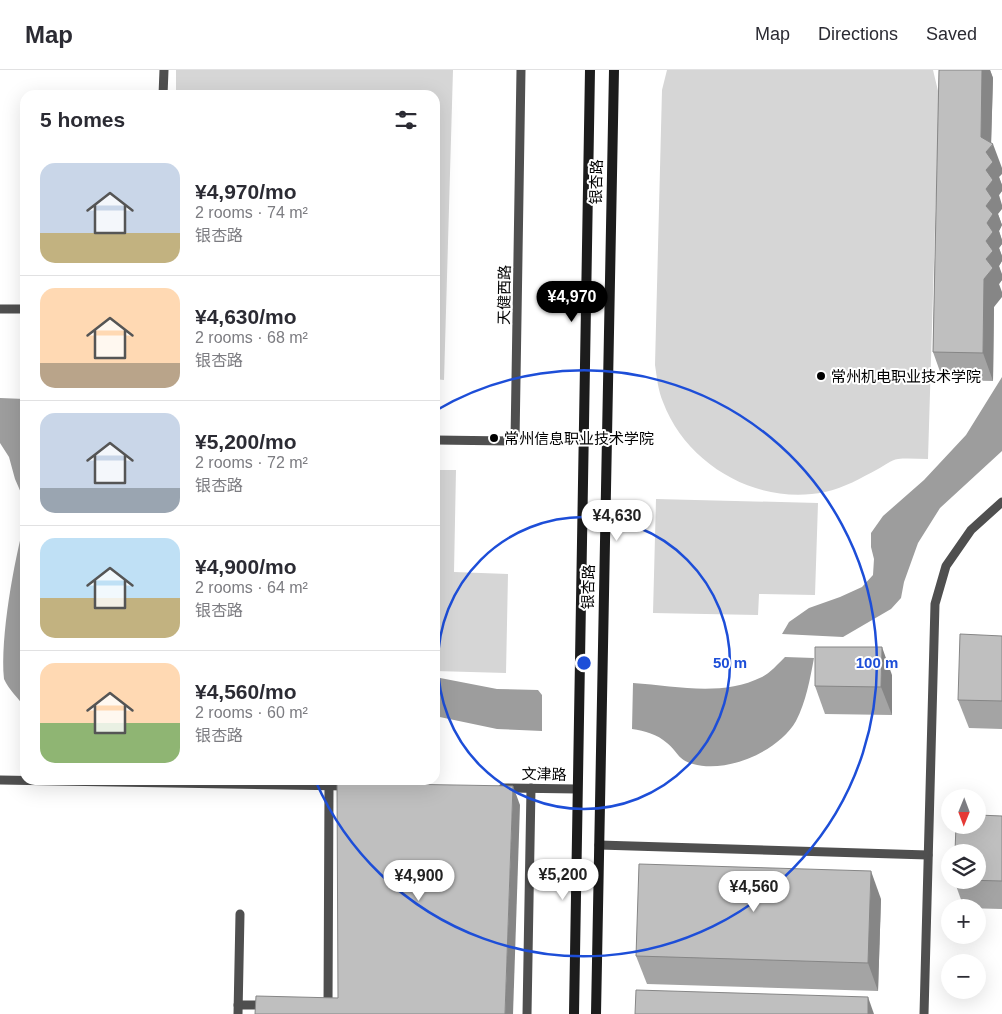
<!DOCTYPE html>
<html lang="en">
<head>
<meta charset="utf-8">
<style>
  body { margin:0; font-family:Helvetica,"Noto Sans SC",sans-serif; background:#f2f2f3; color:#2b2b33; height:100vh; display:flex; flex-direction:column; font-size:19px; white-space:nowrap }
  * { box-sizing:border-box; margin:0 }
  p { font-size:16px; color:#7c7c81 }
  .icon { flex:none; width:28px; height:28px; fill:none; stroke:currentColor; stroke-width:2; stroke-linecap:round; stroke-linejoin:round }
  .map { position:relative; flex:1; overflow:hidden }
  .side { position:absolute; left:20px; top:20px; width:420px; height:695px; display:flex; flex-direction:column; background:#fff; border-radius:15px; box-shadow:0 5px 20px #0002 }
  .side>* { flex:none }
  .needle { width:32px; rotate:181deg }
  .tools { position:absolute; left:941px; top:719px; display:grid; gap:10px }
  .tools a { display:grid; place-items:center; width:45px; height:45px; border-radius:50%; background:#fff; box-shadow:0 5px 20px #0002; font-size:25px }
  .price { position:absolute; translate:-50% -42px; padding:0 11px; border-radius:18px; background:#fff; color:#222; font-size:16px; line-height:32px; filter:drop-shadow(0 1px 2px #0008) }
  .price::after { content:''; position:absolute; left:50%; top:30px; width:15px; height:11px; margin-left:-8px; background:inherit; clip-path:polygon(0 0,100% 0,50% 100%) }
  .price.on { background:#000; color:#fff }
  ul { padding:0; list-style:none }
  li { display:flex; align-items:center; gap:15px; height:125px; padding:0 20px }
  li+li { border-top:1px solid #e1e1e2 }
  li span { display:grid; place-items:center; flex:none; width:140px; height:100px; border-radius:15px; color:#555 }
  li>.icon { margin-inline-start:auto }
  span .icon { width:60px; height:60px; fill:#fffc; stroke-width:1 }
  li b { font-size:21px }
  h2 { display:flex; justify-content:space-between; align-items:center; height:60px; padding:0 20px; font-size:21px }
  header { display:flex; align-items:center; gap:30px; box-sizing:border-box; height:70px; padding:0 25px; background:#fff; border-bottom:1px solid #e1e1e2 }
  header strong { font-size:24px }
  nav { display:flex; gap:28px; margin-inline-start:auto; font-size:18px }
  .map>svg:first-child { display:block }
</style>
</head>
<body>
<header>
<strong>Map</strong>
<nav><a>Map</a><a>Directions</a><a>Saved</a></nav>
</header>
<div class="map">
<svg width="1002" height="944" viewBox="0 0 1002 944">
  <rect width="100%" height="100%" fill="#fff"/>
  <g fill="#d6d6d6">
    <polygon points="176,0 453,0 444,310 435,309 435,25 176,25"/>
    <path d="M667,0H933L939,25L928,389C918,389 907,388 898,389C891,390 884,396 878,399C861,408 844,418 825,422C759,436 687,396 663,332C658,320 657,308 655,295L662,20Z"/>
    <polygon points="435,400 456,400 454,502 508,504 506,603 435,601"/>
    <polygon points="656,429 818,433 815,525 759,524 758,545 653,543"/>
  </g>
  <g fill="#9d9d9d">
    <polygon points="1002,307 1002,381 940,438 918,473 904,512 901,528 891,539 843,567 782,564 789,552 809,538 840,527 862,517 873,505 874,489 871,477 871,463 883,446 924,410 966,365"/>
    <polygon points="0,328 25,329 25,432 15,409 9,387 0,373"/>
    <path d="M25,450V637C18,628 9,620 4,609C0,567 14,492 25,450Z"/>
    <path d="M785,587L814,588C810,609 806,632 796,651C779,681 727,704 693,694C678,690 677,681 667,673C657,664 645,661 632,659L633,613C677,616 721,627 762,607C770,603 778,594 785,587Z"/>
    <polygon points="435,607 497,619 538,620 542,625 542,661 497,659 435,646"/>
  </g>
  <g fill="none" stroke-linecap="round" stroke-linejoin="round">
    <g stroke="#4f4f4f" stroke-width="9">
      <polyline points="163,25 164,0"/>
      <polyline points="0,239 25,239"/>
      <polyline points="435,370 515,371 521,0"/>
      <polyline points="0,710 347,716"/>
      <polyline points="503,718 577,719"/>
      <polyline points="599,775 928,785"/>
      <polyline points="238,935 266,935"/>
      <polyline points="326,936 328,936 329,716"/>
      <polyline points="238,944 240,844"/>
      <polyline points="527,944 531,718"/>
      <polyline points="924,944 935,534 946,496 971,460 1002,432"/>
    </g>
    <g stroke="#1c1c1c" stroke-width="10">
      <polyline points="574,944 590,0"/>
      <polyline points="596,944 614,0"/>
    </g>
  </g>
  <g fill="#a4a4a4">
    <polygon points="939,0 990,0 993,8 991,73 999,107 1002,115 1002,121 999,125 998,144 1002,155 999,161 1002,170 1002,174 999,178 1002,186 1002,191 999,196 1002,210 999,214 994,237 993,311 943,310 933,282"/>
    <polygon points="1002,566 1002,659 969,658 958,630"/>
    <polygon points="892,605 892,645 825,644 815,616"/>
    <polygon points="1002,746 1002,839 964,838 954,810"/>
    <polygon points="881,829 878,921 647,914 636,886"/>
  </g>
  <g fill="#868686">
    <polygon points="982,0 990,0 993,8 991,77 993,74 1002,98 1002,104 999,107 1002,115 1002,121 999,125 1002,135 1002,139 998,144 1002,155 999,161 1002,170 1002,174 999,178 1002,186 1002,191 999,196 1002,204 1002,210 999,214 1002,222 1002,227 994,237 993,311 983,283 984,209 986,189 987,153 986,100 981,67"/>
    <polygon points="882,577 892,605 892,645 881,617"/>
    <polygon points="513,716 520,735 513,944 505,944"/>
    <polygon points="871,801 881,829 878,921 868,893"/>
    <polygon points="868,927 874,944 868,944"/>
  </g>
  <g fill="#bfbfbf" stroke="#868686">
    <polygon points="939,0 982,0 981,67 993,74 986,82 993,92 986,100 993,110 986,119 992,128 986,136 993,144 987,153 993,162 986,171 993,181 986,189 993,198 984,209 983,283 933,282"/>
    <polygon points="960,564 1002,566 1002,631 958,630"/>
    <polygon points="815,577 882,577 881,617 815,616"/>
    <polygon points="337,713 513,716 505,944 255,944 256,926 338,928"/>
    <polygon points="978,745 1002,746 1002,811 964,810 978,810 978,782 955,782 956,755 978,755"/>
    <polygon points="639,794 871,801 868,893 636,886"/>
    <polygon points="636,920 868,927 868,944 635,944"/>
  </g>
  <g fill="none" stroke="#1d4ed8" stroke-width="2.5">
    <circle cx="584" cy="593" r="146"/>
    <path d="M435 341A293 293 0 1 1 316 712"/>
  </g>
  <g fill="#000" stroke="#fff" stroke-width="2">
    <circle cx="821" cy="306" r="5"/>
    <circle cx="494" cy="368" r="5"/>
  </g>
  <g text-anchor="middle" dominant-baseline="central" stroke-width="4" stroke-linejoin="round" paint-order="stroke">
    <g font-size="15" fill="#000" stroke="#fff">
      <text transform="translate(596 112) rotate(-89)">银杏路</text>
      <text transform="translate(504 225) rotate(-89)">天健西路</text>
      <text transform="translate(588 517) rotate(-89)">银杏路</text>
      <text transform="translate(544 704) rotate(1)">文津路</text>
    </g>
    <g font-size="15" fill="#000" stroke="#fff" text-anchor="start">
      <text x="831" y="306">常州机电职业技术学院</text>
      <text x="504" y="368">常州信息职业技术学院</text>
    </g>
  </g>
  <circle cx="584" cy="593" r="8" fill="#1d4ed8" stroke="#fff" stroke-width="2.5"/>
  <g font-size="15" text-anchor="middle" font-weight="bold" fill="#1d4ed8" stroke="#fff" stroke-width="4" stroke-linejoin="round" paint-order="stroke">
    <text x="730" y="598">50 m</text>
    <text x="877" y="598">100 m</text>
  </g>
</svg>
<div class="tools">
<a><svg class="needle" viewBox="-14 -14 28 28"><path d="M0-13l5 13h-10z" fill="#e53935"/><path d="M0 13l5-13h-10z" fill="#7c7c81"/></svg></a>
<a><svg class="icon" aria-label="layers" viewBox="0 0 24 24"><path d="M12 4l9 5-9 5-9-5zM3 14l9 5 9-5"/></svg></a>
<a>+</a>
<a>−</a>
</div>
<b class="price on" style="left:572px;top:253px">¥4,970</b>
<b class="price" style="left:617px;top:472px">¥4,630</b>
<b class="price" style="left:563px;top:831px">¥5,200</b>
<b class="price" style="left:419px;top:832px">¥4,900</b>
<b class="price" style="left:754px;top:843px">¥4,560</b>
<section class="side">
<h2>5 homes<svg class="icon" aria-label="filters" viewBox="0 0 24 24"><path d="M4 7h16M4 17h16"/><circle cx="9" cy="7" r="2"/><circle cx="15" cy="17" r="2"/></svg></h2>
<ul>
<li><span style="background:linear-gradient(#c9d6e8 70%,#c2b280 0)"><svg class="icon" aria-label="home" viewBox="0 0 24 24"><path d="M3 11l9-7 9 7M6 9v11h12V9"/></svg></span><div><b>¥4,970/mo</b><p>2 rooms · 74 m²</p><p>银杏路</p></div></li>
<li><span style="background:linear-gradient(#ffd9b3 75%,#b9a48a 0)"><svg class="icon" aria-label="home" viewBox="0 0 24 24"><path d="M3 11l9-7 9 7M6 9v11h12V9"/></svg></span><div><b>¥4,630/mo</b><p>2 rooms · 68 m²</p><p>银杏路</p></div></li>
<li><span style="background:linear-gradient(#c9d6e8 75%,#9aa5b1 0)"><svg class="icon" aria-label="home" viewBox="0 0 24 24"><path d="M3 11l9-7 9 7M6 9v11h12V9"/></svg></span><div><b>¥5,200/mo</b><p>2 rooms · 72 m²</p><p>银杏路</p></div></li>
<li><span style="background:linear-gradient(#bfe0f5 60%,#c2b280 0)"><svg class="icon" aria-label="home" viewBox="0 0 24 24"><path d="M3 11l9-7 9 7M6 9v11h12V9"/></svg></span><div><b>¥4,900/mo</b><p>2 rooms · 64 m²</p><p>银杏路</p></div></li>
<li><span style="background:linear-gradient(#ffd9b3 60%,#8fb573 0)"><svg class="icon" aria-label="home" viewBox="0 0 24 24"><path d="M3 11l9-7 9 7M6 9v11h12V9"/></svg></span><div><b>¥4,560/mo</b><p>2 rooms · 60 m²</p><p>银杏路</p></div></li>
</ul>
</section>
</div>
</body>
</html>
